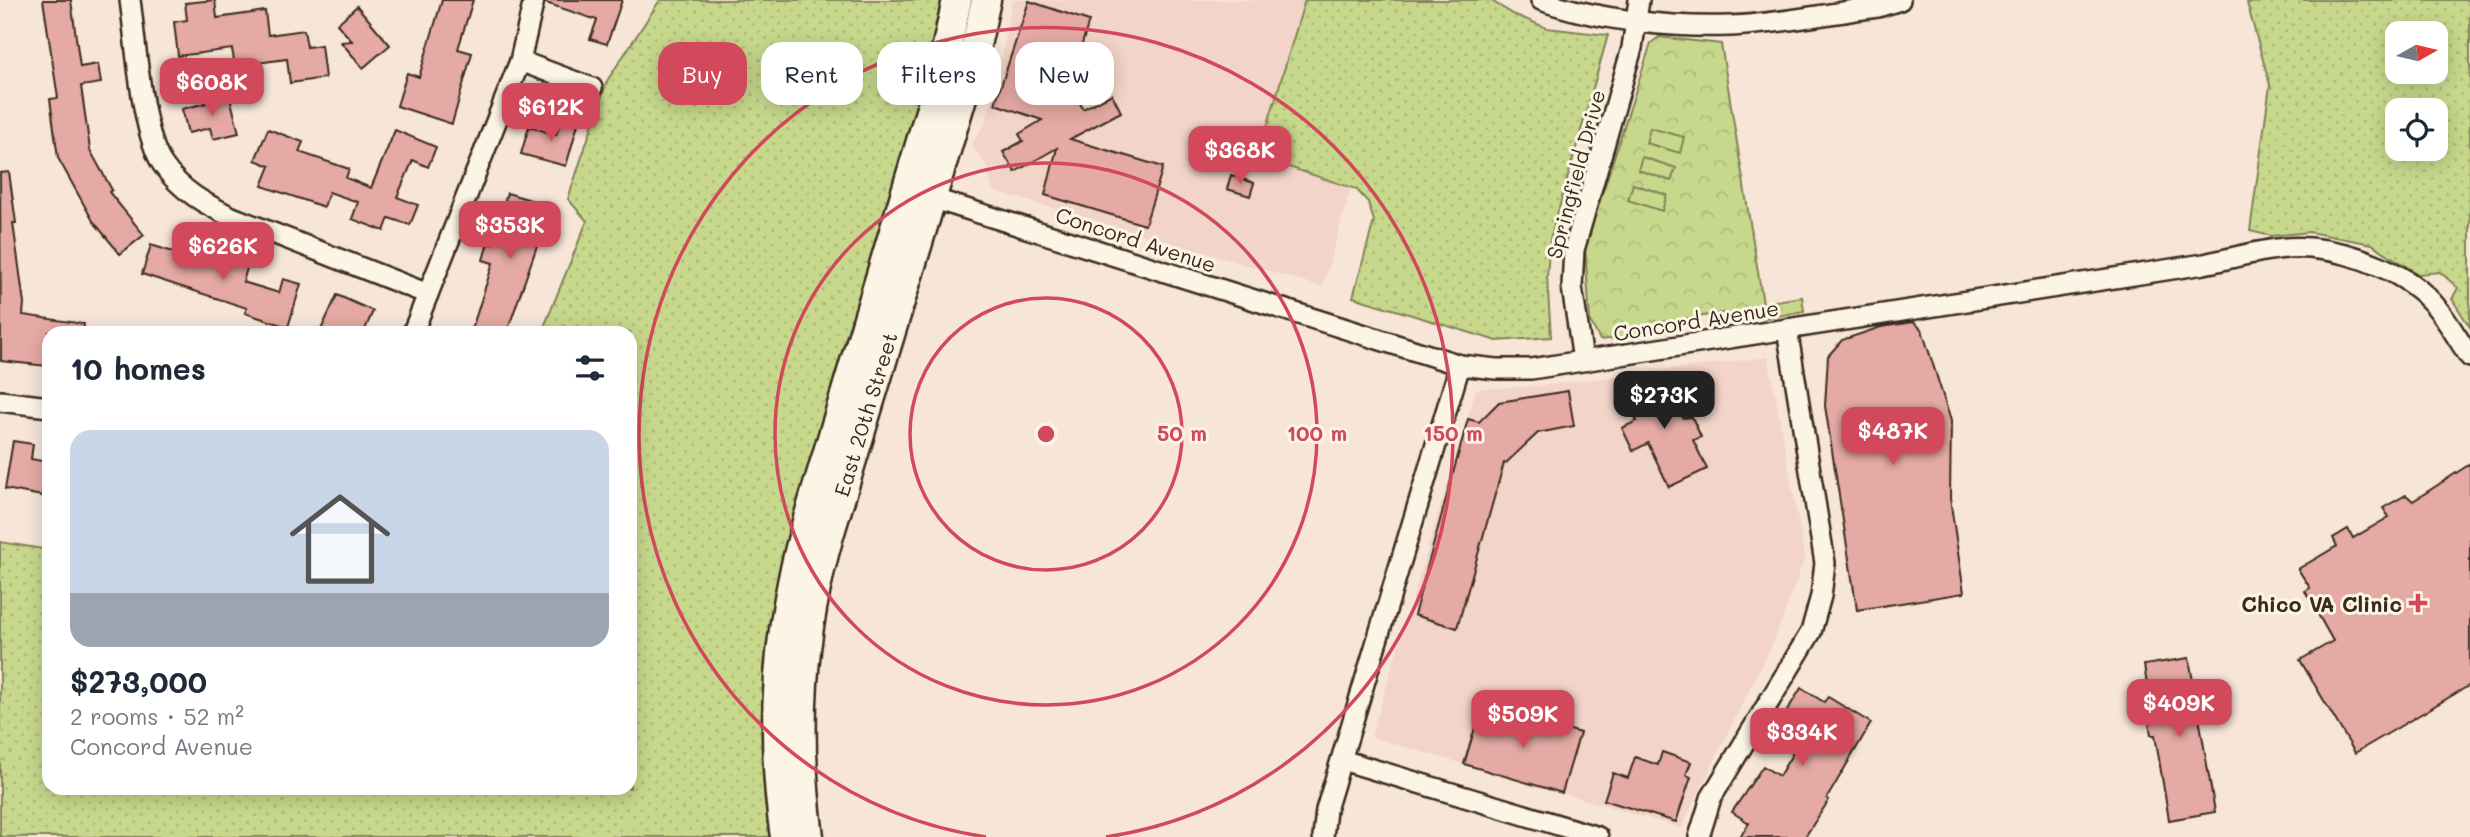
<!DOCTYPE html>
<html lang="en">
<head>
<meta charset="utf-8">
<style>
  body { margin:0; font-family:Mali,sans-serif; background:#f6f6f7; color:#1f2937; height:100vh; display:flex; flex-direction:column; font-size:26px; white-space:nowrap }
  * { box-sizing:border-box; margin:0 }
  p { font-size:23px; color:#747a83 }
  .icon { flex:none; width:38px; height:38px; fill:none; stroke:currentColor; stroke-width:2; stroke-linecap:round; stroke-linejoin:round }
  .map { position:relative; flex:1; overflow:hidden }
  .sheet { position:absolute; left:42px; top:326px; width:595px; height:469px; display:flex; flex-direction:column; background:#fff; border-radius:21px; box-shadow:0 4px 18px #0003 }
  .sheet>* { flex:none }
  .top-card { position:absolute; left:658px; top:42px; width:665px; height:63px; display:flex; gap:14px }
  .needle { width:46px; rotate:82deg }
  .buttons { position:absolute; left:2385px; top:21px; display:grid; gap:14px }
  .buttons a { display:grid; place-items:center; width:63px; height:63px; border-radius:14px; background:#fff; box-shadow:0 4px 18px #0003; font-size:35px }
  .price { position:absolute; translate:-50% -60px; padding:0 16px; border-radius:14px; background:#d1495b; color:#fff; font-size:23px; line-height:46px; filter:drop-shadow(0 2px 4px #0008) }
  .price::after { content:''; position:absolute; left:50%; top:42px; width:21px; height:16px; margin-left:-10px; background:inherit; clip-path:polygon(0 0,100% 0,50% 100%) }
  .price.selected { background:#222; color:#fff }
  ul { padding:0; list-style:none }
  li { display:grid; align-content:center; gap:14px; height:371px; padding:0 28px }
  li+li { border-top:2px solid #e0e1e3 }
  li span { display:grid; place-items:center; height:217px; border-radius:21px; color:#555 }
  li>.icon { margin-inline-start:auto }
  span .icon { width:126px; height:126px; fill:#fffc; stroke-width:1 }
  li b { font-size:30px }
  h2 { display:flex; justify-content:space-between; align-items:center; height:84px; padding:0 28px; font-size:30px }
  .chip { padding:0 24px; border-radius:21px; background:#fff; box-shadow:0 4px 18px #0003; font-size:24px; line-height:63px }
  .chip.selected { background:#d1495b; color:#fff }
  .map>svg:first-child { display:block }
</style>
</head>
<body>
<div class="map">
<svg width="2470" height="837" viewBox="0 0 2470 837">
  <defs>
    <pattern id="grass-dots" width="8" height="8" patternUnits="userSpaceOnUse" patternTransform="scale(1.75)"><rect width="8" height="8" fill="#c7d88c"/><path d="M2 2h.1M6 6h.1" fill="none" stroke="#acba78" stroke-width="1.8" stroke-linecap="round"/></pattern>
    <pattern id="park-crowns" width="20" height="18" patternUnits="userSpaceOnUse" patternTransform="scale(1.75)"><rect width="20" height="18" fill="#c7d88c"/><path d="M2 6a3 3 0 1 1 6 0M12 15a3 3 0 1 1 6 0" fill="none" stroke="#acba78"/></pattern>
  </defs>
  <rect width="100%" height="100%" fill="#f7e6d8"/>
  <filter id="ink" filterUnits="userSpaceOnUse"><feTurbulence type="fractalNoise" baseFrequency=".0143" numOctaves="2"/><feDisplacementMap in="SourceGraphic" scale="14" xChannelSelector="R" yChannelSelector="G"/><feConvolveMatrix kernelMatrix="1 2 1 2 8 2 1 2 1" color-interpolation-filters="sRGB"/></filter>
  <g filter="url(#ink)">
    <g fill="#f2d4c8">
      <polygon points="1012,0 1305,0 1258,156 1351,187 1323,287 993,191 986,164 971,144 986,122 1000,70"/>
      <polygon points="1768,357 1805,557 1776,636 1681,828 1371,737 1476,389 1539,386"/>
    </g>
    <g fill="url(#grass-dots)" stroke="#818155" stroke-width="2" fill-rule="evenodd">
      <polygon points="660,0 942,0 938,31 772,632 775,837 0,837 0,542 49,550 49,788 630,788 630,332 542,332 587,221 568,199 607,81"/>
      <polygon points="1305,0 1490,0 1513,14 1547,28 1608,35 1550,240 1547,276 1551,337 1497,341 1353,297 1374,221 1368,202 1356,189 1258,157"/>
      <path d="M2282,0H2470V327L2452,299L2458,288L2440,272L2418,274L2372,244L2309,232L2271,236L2250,231L2270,85L2247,3ZM2436,33V72H2398V33ZM2436,110V149H2398V110Z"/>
    </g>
    <polygon fill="url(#park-crowns)" stroke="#818155" stroke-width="2" points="1659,37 1721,44 1763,303 1802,297 1804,311 1762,319 1724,313 1661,322 1634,336 1600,340 1590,321 1585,247 1651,43"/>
    <g fill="#c7d88c" stroke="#818155" stroke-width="2">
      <polygon points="1650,128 1684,137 1680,153 1646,143"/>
      <polygon points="1642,157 1676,168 1671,181 1638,170"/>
      <polygon points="1633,184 1667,195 1662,211 1628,200"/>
    </g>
    <g fill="#e5aaa4" stroke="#3b2a1e" stroke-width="2">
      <polygon points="43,0 71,0 80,67 98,64 101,83 81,86 90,150 112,190 109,192 144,235 120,254 93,221 58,158 50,99 58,98"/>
      <polygon points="215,0 217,18 265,11 268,35 304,30 307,47 321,45 325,78 290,83 287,59 235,66 232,49 178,56 174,22 187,20 185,3"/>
      <polygon points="442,0 473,0 458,49 472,53 452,124 397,106 407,73 419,77"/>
      <polygon points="546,0 622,0 607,44 590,39 597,20 546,3"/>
      <polygon points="1029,1 1089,21 1070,84 1083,109 1112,94 1121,112 1070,139 1163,167 1145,225 1045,195 1057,148 1015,172 1003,152 1023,141 1019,134 1042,120 995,104"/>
      <polygon points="357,6 390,45 363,68 341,42 352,41 337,24"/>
      <polygon points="230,97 239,133 213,139 210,128 188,133 182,109"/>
      <polygon points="561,119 578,124 566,166 521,154 529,126 556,135"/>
      <polygon points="268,129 303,142 299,152 349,169 346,178 371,188 395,130 436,147 428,167 413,160 397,197 418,205 410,225 389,218 384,231 352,219 358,202 329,192 324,207 262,186 270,166 255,160"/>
      <polygon points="9,172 16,223 13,223 24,303 23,315 84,324 83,332 49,332 47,366 1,361 0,173"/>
      <polygon points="1231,175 1254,183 1250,196 1227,189"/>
      <polygon points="507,193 551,206 541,244 538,243 507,332 471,332 493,263 483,260 488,243 493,244"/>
      <polygon points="151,245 204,262 208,249 249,261 243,282 279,293 283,279 301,284 288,327 245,313 247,308 142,274"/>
      <polygon points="337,295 373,311 364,332 320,332"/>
      <polygon points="1914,322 1922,330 1951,421 1950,498 1964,593 1857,610 1825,406 1828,356 1842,340 1881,327"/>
      <polygon points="1662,374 1683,418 1692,417 1701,437 1693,440 1707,469 1669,487 1648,443 1633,451 1622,428 1637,421 1624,392"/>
      <polygon points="1568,391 1574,426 1538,433 1506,463 1504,463 1457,628 1414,615 1468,419 1479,422 1499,402"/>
      <polygon points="13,441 33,444 31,459 47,462 42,496 5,489"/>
      <polygon points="2470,464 2470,685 2355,753 2300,660 2333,641 2305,591 2310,588 2298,569 2337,546 2333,538 2348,529 2353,538 2389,517 2383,508 2406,495 2413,501"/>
      <polygon points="2189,658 2215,812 2169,820 2155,735 2151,735 2145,693 2148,692 2144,665"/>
      <polygon points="1801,688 1824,702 1828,697 1871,723 1827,798 1829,800 1805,837 1740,837 1749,823 1732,812 1763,766 1779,776 1794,751 1771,737"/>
      <polygon points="1481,708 1537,725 1538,720 1580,733 1562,793 1464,764"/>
      <polygon points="1662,752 1691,762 1686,775 1691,777 1676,822 1604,800 1613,773 1628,778 1635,757 1658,765"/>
    </g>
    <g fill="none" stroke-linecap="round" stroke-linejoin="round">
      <g stroke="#3b2a1e" stroke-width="24">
        <g id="street">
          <path d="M130,0C136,42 141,133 163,165C181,191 205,204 232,217L428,294"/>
          <path d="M1541,0C1596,20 1672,28 1730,26C1779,24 1830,13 1878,7L1900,0"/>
          <polyline points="520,61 592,88"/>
          <path d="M922,195L1460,365L1496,369H1531L2204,264C2238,257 2276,245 2310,248C2355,252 2408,272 2437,308C2449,323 2459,341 2470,357"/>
          <polyline points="413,332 520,61 534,0"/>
          <polyline points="1583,360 1572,287 1574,250 1632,48 1639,0"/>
          <polyline points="0,401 49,407"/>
          <polyline points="1342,760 1598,837"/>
          <polyline points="1323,837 1326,810 1460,365"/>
          <polyline points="1699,837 1711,798 1811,632 1821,596 1825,563 1787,329"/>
        </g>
      </g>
      <g stroke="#3b2a1e" stroke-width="33">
        <g id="secondary">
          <path d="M785,837C769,730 777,626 807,522L940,78L957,0"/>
          <path d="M809,837C795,730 800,635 830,532L971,68L986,0"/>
        </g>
      </g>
      <use href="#street" stroke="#fcf5e5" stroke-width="19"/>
      <use href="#secondary" stroke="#fcf5e5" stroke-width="28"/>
    </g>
  </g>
  <g fill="none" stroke="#d1495b" stroke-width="3.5">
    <circle cx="1046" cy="434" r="136"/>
    <circle cx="1046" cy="434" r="271"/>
    <path d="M986 837A407 407 0 1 1 1106 837"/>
  </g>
  <path fill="#d1495b" stroke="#fcf5e5" stroke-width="2.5" d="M2414.5 592.5h7v7h7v7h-7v7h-7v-7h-7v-7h7z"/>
  <g text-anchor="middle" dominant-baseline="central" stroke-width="6" stroke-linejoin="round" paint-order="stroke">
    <g font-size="21" fill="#3b2a1e" stroke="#fcf5e5">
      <text transform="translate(1575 174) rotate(-75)">Springfield Drive</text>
      <text transform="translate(1136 239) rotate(18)">Concord Avenue</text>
      <text transform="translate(1696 320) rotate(-9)">Concord Avenue</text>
      <text transform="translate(865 414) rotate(-73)">East 20th Street</text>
    </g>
    <g font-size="21" font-weight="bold" fill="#3b2a1e" stroke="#fcf5e5" text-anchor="end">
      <text x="2402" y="603">Chico VA Clinic</text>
    </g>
  </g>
  <circle cx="1046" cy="434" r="10" fill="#d1495b" stroke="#fcf5e5" stroke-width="3.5"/>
  <g font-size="21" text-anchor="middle" font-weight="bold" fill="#d1495b" stroke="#fcf5e5" stroke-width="6" stroke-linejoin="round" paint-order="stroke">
    <text x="1182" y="441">50 m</text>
    <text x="1317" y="441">100 m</text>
    <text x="1453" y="441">150 m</text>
  </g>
</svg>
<div class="buttons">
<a><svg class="needle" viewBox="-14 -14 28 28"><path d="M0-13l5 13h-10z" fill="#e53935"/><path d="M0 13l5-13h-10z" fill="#747a83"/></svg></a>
<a><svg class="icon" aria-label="locate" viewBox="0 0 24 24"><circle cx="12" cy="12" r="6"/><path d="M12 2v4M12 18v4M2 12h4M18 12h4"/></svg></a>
</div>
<b class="price" style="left:212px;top:118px">$608K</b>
<b class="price" style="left:551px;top:143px">$612K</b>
<b class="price" style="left:1240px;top:186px">$368K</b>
<b class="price" style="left:510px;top:261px">$353K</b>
<b class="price" style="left:223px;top:282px">$626K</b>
<b class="price selected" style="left:1664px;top:431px">$273K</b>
<b class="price" style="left:1893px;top:467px">$487K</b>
<b class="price" style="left:2179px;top:739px">$409K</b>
<b class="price" style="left:1523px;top:750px">$509K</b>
<b class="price" style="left:1802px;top:768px">$334K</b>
<div class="top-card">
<a class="chip selected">Buy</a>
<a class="chip">Rent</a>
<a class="chip">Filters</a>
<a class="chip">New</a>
</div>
<section class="sheet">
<h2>10 homes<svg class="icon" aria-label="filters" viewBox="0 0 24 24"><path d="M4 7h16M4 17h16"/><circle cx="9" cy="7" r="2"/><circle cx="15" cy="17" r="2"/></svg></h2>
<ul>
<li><span style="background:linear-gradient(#c9d6e8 75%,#9aa5b1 0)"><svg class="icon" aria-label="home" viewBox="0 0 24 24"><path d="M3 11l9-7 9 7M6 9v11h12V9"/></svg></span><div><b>$273,000</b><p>2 rooms · 52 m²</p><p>Concord Avenue</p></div></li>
</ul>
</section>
</div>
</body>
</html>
